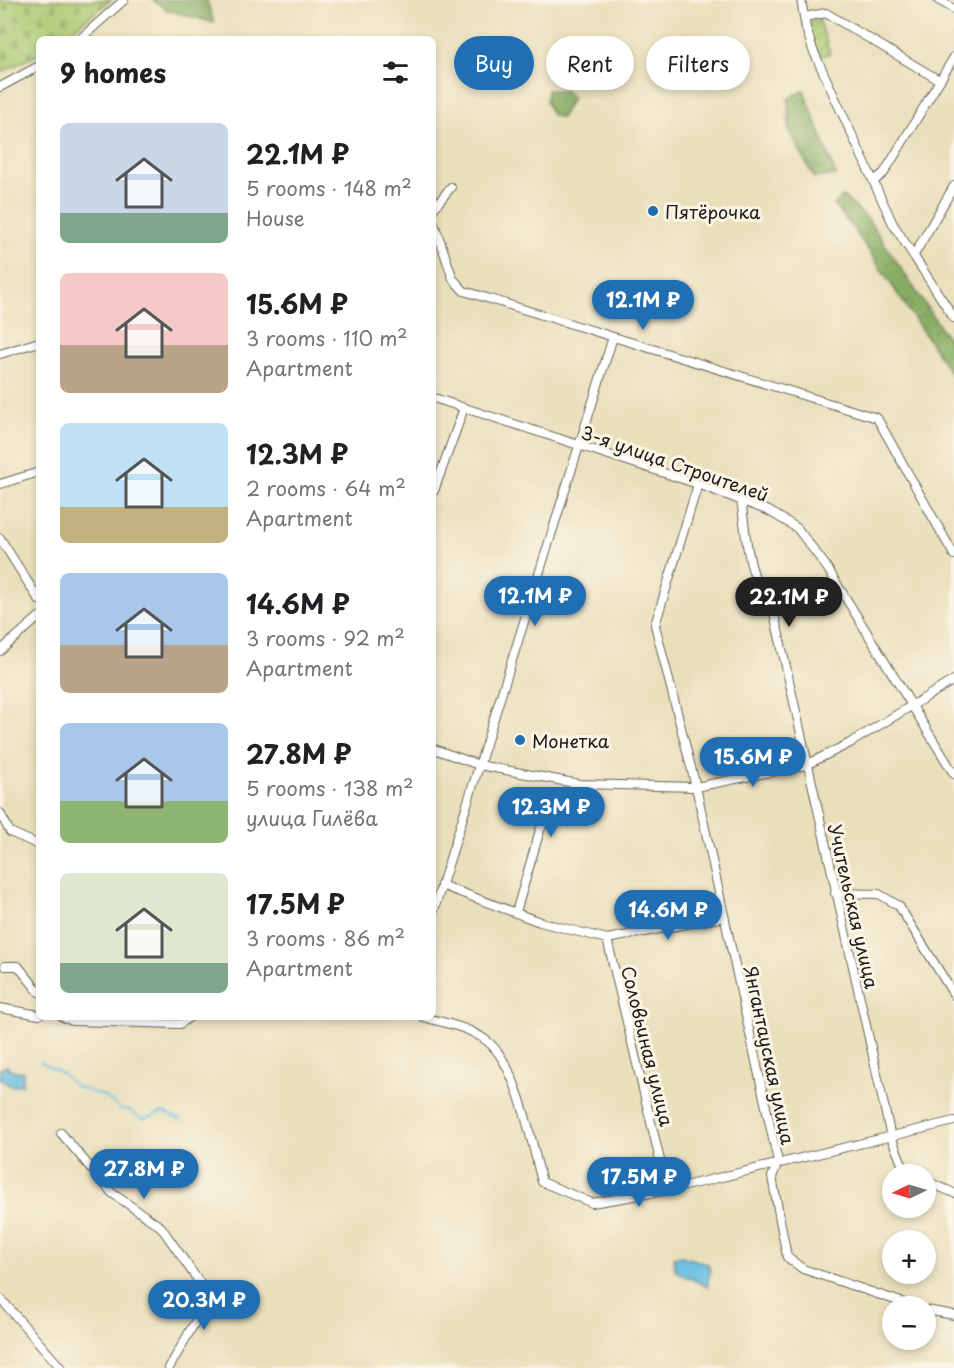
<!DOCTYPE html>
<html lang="en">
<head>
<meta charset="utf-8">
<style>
  body { margin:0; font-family:"Playpen Sans",sans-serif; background:#f6f6f6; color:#202124; height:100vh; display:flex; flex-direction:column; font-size:22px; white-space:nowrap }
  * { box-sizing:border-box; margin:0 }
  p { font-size:20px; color:#757577 }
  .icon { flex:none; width:33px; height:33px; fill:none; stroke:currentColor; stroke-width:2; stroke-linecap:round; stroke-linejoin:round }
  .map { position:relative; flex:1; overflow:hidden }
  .side { position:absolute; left:36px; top:36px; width:400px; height:984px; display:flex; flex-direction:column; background:#fff; border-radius:9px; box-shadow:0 3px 9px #0003 }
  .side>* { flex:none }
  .top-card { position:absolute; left:454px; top:36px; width:410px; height:54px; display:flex; gap:12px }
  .needle { width:39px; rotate:265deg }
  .tools { position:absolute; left:882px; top:1164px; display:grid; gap:12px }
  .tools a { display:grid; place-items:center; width:54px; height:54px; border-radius:50%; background:#fff; box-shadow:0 3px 9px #0003; font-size:30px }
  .price { position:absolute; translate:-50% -51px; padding:0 14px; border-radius:21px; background:#1f6fb2; color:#fff; font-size:20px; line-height:39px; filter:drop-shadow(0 2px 3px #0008) }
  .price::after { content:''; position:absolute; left:50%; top:36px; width:18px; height:14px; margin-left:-9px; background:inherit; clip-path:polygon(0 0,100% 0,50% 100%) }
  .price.on { background:#222; color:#fff }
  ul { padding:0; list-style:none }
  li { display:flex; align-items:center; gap:18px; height:150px; padding:0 24px }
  li span { display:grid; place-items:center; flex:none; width:168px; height:120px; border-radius:9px; color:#555 }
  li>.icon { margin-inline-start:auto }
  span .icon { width:72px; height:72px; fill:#fffc; stroke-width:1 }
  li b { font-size:26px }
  h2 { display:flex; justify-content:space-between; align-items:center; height:72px; padding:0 24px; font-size:26px }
  .chip { padding:0 21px; border-radius:27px; background:#fff; box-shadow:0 3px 9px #0003; font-size:21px; line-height:54px }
  .chip.on { background:#1f6fb2; color:#fff }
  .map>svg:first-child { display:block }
</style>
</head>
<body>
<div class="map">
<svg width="954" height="1368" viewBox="0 0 954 1368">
  <defs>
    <pattern id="forest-crowns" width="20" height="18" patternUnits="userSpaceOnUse" patternTransform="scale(1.5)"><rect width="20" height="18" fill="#87ad63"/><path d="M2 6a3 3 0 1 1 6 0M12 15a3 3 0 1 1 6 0" fill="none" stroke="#6e8c51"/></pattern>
    <pattern id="cemetery-stones" width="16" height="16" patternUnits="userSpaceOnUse" patternTransform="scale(1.5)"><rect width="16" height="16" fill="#aac971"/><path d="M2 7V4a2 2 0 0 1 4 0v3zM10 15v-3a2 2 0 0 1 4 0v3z" fill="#92ac61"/></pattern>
    <pattern id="garden-furrows" width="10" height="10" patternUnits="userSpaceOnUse" patternTransform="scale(1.5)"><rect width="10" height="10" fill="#aac971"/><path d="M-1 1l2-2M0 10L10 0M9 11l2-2" fill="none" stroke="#92ac61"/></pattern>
    <pattern id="water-ripples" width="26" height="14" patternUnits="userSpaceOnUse" patternTransform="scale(1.5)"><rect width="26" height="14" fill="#64bce1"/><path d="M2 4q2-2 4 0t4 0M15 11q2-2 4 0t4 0" fill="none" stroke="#56a1c0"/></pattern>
  </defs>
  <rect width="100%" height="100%" fill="#fcf5e5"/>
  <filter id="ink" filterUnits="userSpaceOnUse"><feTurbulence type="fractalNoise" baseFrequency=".0167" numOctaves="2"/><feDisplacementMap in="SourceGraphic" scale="12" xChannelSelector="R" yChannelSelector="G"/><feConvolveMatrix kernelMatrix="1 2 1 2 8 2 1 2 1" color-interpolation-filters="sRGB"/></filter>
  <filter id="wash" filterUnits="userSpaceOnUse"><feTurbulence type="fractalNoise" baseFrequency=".008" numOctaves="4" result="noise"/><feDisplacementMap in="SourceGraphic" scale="24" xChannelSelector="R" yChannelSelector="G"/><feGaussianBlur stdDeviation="1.35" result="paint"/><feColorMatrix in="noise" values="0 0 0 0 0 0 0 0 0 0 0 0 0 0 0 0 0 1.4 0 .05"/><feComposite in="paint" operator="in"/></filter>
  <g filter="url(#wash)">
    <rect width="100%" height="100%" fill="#e9dfbb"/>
    <g fill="url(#forest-crowns)" stroke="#526440" stroke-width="1.5">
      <polygon points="153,0 207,0 214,23 167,10"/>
      <polygon points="547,90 565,91 573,97 561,118 552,115 546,102"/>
      <polygon points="804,90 836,175 814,178 789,130 788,99"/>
      <polygon points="843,196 868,219 954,348 954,378 854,229 834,205"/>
    </g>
    <polygon fill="url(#cemetery-stones)" stroke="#637246" stroke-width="1.5" points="0,0 111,0 60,39 39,39 39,54 0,73"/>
    <polygon fill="url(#garden-furrows)" stroke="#637246" stroke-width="1.5" points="818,16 830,53 818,57 806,25"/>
    <g fill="url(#water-ripples)" stroke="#406c7e" stroke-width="1.5">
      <polygon points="7,1066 11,1070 23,1072 23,1084 11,1086 0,1079 0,1069"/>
      <path d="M682,1256L708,1264L710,1271L707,1287C697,1280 684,1278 675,1270L674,1257Z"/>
    </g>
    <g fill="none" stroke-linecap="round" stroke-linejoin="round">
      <polyline stroke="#64bce1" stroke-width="2" points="41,1062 63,1074 75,1086 104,1096 122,1110 128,1110 143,1119 163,1112 181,1120"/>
    </g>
  </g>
  <g filter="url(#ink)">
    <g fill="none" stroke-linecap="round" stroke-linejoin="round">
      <g stroke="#646054" stroke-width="10">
        <g id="minor">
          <polyline points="801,0 806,28 813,50 893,224 954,318"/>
          <polyline points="938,0 954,9"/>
          <polyline points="804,17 826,13 939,80"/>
          <polyline points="80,39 124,0"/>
          <polyline points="0,87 39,66"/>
          <polyline points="874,181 884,173 954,57"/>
          <polyline points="434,208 451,187"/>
          <polyline points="434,223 453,279 464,291 877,418 954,555"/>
          <polyline points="914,255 954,186"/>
          <polyline points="0,354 39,342"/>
          <polyline points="434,398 698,484 769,511 797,528 826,566 954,774"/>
          <polyline points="0,484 39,472"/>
          <polyline points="698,484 655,625 696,787 778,1162 772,1177 787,1257 803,1269 913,1306"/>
          <polyline points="434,491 464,408"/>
          <path d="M741,501C747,535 746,580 772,604L891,1137L905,1171L912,1174"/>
          <polyline points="0,538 39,600"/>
          <polyline points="0,651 39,617"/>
          <polyline points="434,749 479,765 579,784 696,787 806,765 850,743 954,680"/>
          <polyline points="0,813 10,832 39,845"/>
          <polyline points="441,885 540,922 607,939 667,1189"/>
          <polyline points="835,893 879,894 899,906 954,995"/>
          <polyline points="434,910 613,337"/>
          <polyline points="516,912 540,830 548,815 589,797 590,785"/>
          <polyline points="607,939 724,917"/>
          <polyline points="5,966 18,966 39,992"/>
          <polyline points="0,1008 39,1015"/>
          <polyline points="62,1017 73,1021 180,1024 190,1017"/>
          <path d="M423,1017C445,1023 469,1027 487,1041C518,1065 532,1145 542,1182L592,1203L664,1191L954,1121"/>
          <polyline points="61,1133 112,1193 161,1227 202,1286 203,1308 169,1368"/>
          <polyline points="926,1181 954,1193"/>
          <polyline points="0,1298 61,1368"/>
          <polyline points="926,1310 954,1315"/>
        </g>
      </g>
      <use href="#minor" stroke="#fff" stroke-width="8"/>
    </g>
  </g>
  <g fill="#1f6fb2" stroke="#fcf5e5" stroke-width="2">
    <circle cx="653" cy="211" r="6"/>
    <circle cx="520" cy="740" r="6"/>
  </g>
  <g text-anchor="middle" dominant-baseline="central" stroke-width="6" stroke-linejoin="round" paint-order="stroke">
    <g font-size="18" fill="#1c1c1c" stroke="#fcf5e5" text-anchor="start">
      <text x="665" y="211">Пятёрочка</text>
      <text x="532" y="740">Монетка</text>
    </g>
    <g font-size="18" fill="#1c1c1c" stroke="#fcf5e5">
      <text transform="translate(675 463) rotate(19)">3-я улица Строителей</text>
      <text transform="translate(854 906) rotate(77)">Учительская улица</text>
      <text transform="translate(648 1046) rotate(76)">Соловьиная улица</text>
      <text transform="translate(770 1055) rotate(78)">Янгантауская улица</text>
    </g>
  </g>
</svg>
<div class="tools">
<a><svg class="needle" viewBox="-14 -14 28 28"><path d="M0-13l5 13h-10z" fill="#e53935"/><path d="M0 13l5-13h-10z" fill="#757577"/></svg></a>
<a>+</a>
<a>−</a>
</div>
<b class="price" style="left:643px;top:331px">12.1M ₽</b>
<b class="price" style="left:535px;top:627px">12.1M ₽</b>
<b class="price on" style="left:789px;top:628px">22.1M ₽</b>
<b class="price" style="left:753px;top:788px">15.6M ₽</b>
<b class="price" style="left:551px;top:838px">12.3M ₽</b>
<b class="price" style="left:668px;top:941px">14.6M ₽</b>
<b class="price" style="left:144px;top:1200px">27.8M ₽</b>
<b class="price" style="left:639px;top:1208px">17.5M ₽</b>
<b class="price" style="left:204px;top:1331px">20.3M ₽</b>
<div class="top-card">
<a class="chip on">Buy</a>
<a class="chip">Rent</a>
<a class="chip">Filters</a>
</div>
<section class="side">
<h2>9 homes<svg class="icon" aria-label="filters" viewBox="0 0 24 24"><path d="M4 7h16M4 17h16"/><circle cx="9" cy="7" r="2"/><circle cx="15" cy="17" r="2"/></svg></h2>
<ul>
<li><span style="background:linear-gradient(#c9d6e8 75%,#7fa58c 0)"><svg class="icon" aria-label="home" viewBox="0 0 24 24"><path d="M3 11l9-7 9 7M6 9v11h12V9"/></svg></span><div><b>22.1M ₽</b><p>5 rooms · 148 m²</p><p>House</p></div></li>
<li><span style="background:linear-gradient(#f6c9c9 60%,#b9a48a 0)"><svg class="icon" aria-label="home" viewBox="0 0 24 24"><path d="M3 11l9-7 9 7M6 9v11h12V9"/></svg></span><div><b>15.6M ₽</b><p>3 rooms · 110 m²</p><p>Apartment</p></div></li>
<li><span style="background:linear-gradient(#bfe0f5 70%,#c2b280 0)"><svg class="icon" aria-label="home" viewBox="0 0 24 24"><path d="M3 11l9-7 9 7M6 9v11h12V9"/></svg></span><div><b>12.3M ₽</b><p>2 rooms · 64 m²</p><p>Apartment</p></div></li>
<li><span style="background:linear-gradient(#a9c7e8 60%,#b9a48a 0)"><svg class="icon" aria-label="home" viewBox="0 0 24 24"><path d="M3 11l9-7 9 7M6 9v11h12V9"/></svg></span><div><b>14.6M ₽</b><p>3 rooms · 92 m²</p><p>Apartment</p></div></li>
<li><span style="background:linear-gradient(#a9c7e8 65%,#8fb573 0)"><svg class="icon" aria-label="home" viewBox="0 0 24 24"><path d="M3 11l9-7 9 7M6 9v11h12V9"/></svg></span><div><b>27.8M ₽</b><p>5 rooms · 138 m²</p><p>улица Гилёва</p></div></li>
<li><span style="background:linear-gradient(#dfe7d0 75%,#7fa58c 0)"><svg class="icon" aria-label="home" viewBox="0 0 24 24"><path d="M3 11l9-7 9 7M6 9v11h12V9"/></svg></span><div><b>17.5M ₽</b><p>3 rooms · 86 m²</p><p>Apartment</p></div></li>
</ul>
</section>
</div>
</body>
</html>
